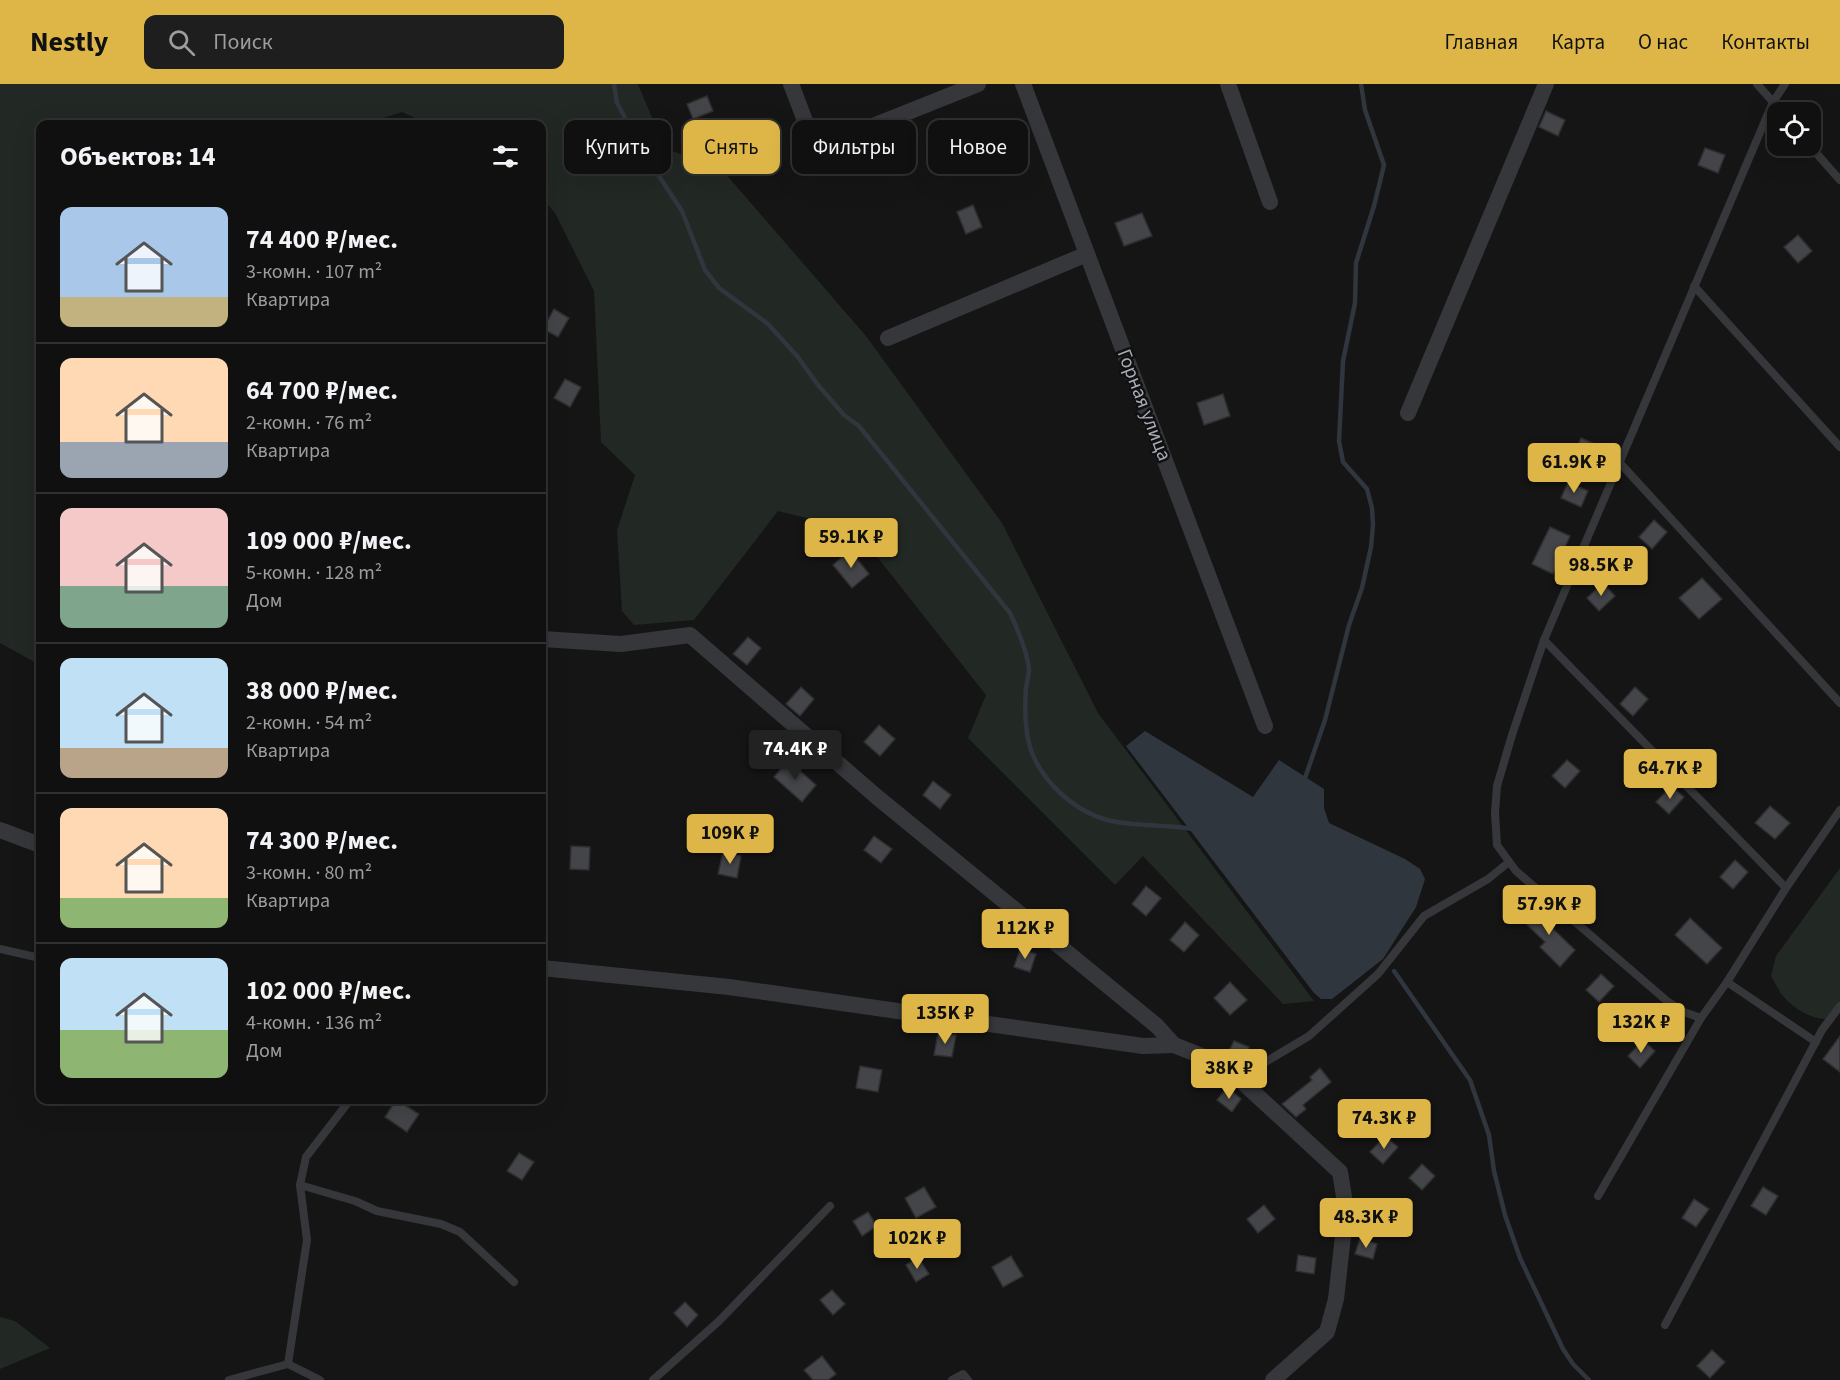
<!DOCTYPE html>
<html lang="ru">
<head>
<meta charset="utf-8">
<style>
  body { margin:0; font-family:"Source Sans 3",sans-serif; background:#1e1e1e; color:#f1f3f6; height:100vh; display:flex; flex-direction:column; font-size:22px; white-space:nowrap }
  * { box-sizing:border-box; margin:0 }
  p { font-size:20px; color:#9c9d9f }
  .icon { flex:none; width:33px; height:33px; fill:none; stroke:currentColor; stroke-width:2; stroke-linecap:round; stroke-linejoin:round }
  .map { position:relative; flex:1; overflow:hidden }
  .drawer { position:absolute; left:36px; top:36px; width:510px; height:984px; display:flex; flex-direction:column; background:#101010; border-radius:12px; box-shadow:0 6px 24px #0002,0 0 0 2px #303030 }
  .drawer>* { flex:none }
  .banner { position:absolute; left:564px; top:36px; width:570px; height:54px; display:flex; gap:12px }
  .controls { position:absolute; left:1767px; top:18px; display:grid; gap:12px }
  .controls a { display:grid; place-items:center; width:54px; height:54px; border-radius:12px; background:#101010; box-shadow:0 6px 24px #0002,0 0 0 2px #303030; font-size:30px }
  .price { position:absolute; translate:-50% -51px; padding:0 14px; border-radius:6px; background:#ddb647; color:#111; font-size:20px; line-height:39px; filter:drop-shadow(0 2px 3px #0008) }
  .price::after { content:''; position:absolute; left:50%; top:36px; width:18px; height:14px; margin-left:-9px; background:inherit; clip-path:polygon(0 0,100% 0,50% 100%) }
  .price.current { background:#222; color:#fff }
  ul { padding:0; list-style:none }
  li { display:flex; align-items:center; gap:18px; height:150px; padding:0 24px }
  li+li { border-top:2px solid #303030 }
  li span { display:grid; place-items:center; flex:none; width:168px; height:120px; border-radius:12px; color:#555 }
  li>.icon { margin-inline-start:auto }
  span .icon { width:72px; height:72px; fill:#fffc; stroke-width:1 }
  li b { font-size:26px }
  h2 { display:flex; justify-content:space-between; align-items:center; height:72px; padding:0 24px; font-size:26px }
  .tag { padding:0 21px; border-radius:12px; background:#101010; box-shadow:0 6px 24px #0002,0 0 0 2px #303030; font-size:21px; line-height:54px }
  .tag.current { background:#ddb647; color:#111 }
  header { display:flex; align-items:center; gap:36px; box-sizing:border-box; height:84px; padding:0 30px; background:#ddb647; color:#111 }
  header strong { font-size:28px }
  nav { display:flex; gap:33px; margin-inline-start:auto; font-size:21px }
  .search { width:420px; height:54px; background:#1e1e1e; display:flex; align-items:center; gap:15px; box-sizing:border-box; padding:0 21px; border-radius:12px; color:#9c9d9f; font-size:22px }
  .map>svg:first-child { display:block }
</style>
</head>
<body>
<header>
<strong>Nestly</strong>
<div class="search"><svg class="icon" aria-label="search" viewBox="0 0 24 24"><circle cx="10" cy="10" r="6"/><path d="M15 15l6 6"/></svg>Поиск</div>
<nav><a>Главная</a><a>Карта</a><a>О нас</a><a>Контакты</a></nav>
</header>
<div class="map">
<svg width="1840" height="1296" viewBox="0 0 1840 1296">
  <rect width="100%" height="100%" fill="#151516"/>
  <g fill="#222823">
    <polygon points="0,0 638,0 665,65 718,81 866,252 1002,439 1098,629 1314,917 1283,920 1143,772 1115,801 968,654 986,611 856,446 778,427 694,536 634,541 622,527 617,446 635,391 601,358 594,207 555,129 542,114 542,40 428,40 402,28 365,40 40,40 40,581 0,559"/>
    <path d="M1840,784V925L1829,935C1812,936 1794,925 1783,912C1778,906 1775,898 1771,892L1776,872Z"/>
    <polygon points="0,1233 15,1237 50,1264 0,1285"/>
  </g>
  <polygon fill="#30363e" points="1145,647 1253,713 1279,676 1324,705 1324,724 1329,739 1405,775 1420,785 1425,795 1416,823 1383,875 1332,915 1321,915 1314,909 1126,662"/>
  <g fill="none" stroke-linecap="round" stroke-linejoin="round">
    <g stroke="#30363e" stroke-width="4.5">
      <path d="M614,0L617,19L647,74L682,127L705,186L719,204L768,240L797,272L818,301L844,331L859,342L1010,529C1018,546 1027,567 1029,585C1029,591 1027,598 1026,604C1025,618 1025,635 1027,649C1032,689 1069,725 1107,736C1135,743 1165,740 1193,745"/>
      <polyline points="1304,697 1325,636 1349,541 1362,504 1371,463 1373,441 1372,424 1367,405 1343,378 1339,357 1343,277 1355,219 1356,179 1374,122 1384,81 1365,26 1361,0"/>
      <polyline points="1394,887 1470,996 1489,1051 1494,1087 1505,1131 1520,1174 1563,1265 1573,1280 1589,1296"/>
    </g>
  </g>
  <g fill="#444549" stroke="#2f2f32" stroke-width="1.5">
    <polygon points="707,12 713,27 693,35 687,20"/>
    <polygon points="1546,27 1565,36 1558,52 1539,43"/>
    <polygon points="895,47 903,76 880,84 871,55"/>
    <polygon points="1705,64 1725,71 1718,89 1698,81"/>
    <polygon points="973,121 982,143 966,150 957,128"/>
    <polygon points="1142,129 1152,152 1124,162 1115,139"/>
    <polygon points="1798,151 1812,167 1798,179 1784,163"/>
    <polygon points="554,225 569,234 558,253 543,245"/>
    <polygon points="565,295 581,303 570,323 554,314"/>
    <polygon points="1223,310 1230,332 1204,341 1197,319"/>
    <polygon points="1581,354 1601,363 1594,379 1574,370"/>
    <polygon points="1568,398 1588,407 1581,423 1561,414"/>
    <polygon points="1654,436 1667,448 1652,465 1639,453"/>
    <polygon points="1550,443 1570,452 1553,490 1532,480"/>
    <polygon points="850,466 869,490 852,504 833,481"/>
    <polygon points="1702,494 1722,515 1699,535 1679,514"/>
    <polygon points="1603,499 1615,512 1599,527 1587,514"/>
    <polygon points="748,553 761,564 747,581 733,570"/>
    <polygon points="801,603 814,615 800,632 786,620"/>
    <polygon points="1635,603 1648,615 1633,632 1620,620"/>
    <polygon points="879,641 895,655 880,672 864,658"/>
    <polygon points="788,676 816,701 802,718 774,693"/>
    <polygon points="1567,676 1580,687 1565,704 1552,692"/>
    <polygon points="933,697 951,711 940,725 923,711"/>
    <polygon points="1671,702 1684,713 1669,730 1656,718"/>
    <polygon points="1770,722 1790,739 1775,755 1755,739"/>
    <polygon points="874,752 892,765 881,779 864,766"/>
    <polygon points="571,762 590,763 589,786 570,785"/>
    <polygon points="723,768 741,772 737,794 718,790"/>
    <polygon points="1735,776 1748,788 1733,805 1720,793"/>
    <polygon points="1146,802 1161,814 1146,832 1132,820"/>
    <polygon points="1537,820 1550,832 1545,837 1575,866 1560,883 1540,863 1545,858 1522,836"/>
    <polygon points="1690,834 1722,864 1707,880 1675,851"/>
    <polygon points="1185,838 1199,851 1184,868 1170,856"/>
    <polygon points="1020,865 1036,870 1030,888 1014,883"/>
    <polygon points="1601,890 1614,902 1599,918 1586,906"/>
    <polygon points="1230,898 1247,916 1230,931 1214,914"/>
    <polygon points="938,949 956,951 952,973 934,971"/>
    <polygon points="1840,952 1840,988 1823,975"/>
    <polygon points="1643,956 1655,967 1640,984 1628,972"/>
    <polygon points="1234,957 1249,963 1242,978 1227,971"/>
    <polygon points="860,982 882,986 878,1008 856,1004"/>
    <polygon points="1320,984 1331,998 1303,1021 1306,1025 1296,1033 1282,1020 1312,996 1310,993"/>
    <polygon points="1227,1003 1241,1015 1232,1028 1217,1016"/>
    <polygon points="396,1016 419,1030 407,1048 385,1033"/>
    <polygon points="1385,1052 1398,1063 1383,1080 1370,1068"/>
    <polygon points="519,1069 534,1078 522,1096 507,1087"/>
    <polygon points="1422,1080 1435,1092 1422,1106 1409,1094"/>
    <polygon points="924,1103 936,1123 916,1134 905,1114"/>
    <polygon points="1763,1103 1778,1112 1766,1131 1751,1122"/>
    <polygon points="1694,1115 1709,1125 1696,1143 1682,1134"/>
    <polygon points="1264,1121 1275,1135 1258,1149 1247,1135"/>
    <polygon points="868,1128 877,1142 862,1152 853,1137"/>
    <polygon points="1360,1154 1377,1160 1373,1175 1355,1170"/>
    <polygon points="1298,1171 1316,1174 1314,1190 1296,1187"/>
    <polygon points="1011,1172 1023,1192 1003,1203 992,1183"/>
    <polygon points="918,1173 929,1190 916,1198 906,1181"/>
    <polygon points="832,1206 845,1220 833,1231 820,1216"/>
    <polygon points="685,1218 698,1231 687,1243 674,1229"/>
    <polygon points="1712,1266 1725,1278 1710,1294 1697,1282"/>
    <polygon points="822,1272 836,1290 828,1296 813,1296 804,1286"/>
  </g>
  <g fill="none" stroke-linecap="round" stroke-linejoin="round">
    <g stroke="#36373b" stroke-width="8">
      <polyline points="1757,0 1782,28"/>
      <polyline points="1810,62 1840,96"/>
      <polyline points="1694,202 1840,363"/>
      <polyline points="1619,378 1840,619"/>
      <polyline points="1544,556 1786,804"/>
      <polyline points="0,865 40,874"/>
      <polyline points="1727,898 1816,958"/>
      <polyline points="1701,934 1684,928 1667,917 1516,787 1497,761 1495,729 1497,702 1512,651 1544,556 1773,18 1785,0"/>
      <polyline points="1230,982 1252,986 1309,952 1378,890 1424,832 1488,795 1509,778"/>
      <polyline points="300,1101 355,1117 377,1127 441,1140 460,1148 514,1198"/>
      <polyline points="1598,1112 1701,934 1727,898 1786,804 1840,726"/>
      <polyline points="1665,1241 1822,946 1840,922"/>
      <polyline points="288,1280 307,1156 300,1101 306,1073 350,1016"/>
      <polyline points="229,1296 288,1280 320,1296"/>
      <polyline points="653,1296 719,1237 830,1122"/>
      <polyline points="952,1296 963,1290 968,1296"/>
    </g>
    <g stroke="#36373b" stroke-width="16">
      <polyline points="791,0 812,55 828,60 978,0"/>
      <polyline points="1023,0 1265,642"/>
      <polyline points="1228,0 1270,118"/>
      <polyline points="888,254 1087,170"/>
      <polyline points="1408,329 1546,0"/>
      <polyline points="542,555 621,560 690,551 877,713 1157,942 1174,961 1224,981 1340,1088 1346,1125 1336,1215 1327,1248 1273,1296"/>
      <polyline points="0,746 40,761"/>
      <polyline points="542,884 729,903 1143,962 1174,961"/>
    </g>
  </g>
  <g text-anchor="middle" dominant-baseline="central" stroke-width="5" stroke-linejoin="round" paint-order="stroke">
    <g font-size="20" fill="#a8abb5" stroke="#101011">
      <text transform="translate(1144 321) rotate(69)">Горная улица</text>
    </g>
  </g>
</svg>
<div class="controls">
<a><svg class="icon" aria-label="locate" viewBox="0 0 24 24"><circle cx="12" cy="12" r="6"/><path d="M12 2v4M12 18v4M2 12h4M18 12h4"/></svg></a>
</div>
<b class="price" style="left:1574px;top:410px">61.9K ₽</b>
<b class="price" style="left:851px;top:485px">59.1K ₽</b>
<b class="price" style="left:1601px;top:513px">98.5K ₽</b>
<b class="price current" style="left:795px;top:697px">74.4K ₽</b>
<b class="price" style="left:1670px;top:716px">64.7K ₽</b>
<b class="price" style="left:730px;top:781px">109K ₽</b>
<b class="price" style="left:1549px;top:852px">57.9K ₽</b>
<b class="price" style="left:1025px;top:876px">112K ₽</b>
<b class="price" style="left:945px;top:961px">135K ₽</b>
<b class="price" style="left:1641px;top:970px">132K ₽</b>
<b class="price" style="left:1229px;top:1016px">38K ₽</b>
<b class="price" style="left:1384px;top:1066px">74.3K ₽</b>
<b class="price" style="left:1366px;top:1165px">48.3K ₽</b>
<b class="price" style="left:917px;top:1186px">102K ₽</b>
<div class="banner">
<a class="tag">Купить</a>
<a class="tag current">Снять</a>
<a class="tag">Фильтры</a>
<a class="tag">Новое</a>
</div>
<section class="drawer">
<h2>Объектов: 14<svg class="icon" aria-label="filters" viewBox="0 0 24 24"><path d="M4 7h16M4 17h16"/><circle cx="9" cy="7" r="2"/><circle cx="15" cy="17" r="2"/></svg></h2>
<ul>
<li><span style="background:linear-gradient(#a9c7e8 75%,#c2b280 0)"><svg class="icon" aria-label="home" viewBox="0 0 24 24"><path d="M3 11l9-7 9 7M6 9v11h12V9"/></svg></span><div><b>74 400 ₽/мес.</b><p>3-комн. · 107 m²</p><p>Квартира</p></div></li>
<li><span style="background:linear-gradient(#ffd9b3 70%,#9aa5b1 0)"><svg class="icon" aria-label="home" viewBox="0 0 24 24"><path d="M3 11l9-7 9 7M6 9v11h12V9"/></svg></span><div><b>64 700 ₽/мес.</b><p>2-комн. · 76 m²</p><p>Квартира</p></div></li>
<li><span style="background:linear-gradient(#f6c9c9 65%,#7fa58c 0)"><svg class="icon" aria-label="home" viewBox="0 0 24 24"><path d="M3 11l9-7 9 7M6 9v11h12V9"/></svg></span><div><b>109 000 ₽/мес.</b><p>5-комн. · 128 m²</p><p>Дом</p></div></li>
<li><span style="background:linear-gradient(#bfe0f5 75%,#b9a48a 0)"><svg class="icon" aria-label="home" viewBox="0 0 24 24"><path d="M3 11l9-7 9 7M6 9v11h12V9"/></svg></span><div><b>38 000 ₽/мес.</b><p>2-комн. · 54 m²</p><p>Квартира</p></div></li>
<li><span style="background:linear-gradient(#ffd9b3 75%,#8fb573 0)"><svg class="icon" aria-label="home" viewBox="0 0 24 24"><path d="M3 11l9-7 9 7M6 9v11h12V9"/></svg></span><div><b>74 300 ₽/мес.</b><p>3-комн. · 80 m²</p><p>Квартира</p></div></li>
<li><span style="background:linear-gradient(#bfe0f5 60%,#8fb573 0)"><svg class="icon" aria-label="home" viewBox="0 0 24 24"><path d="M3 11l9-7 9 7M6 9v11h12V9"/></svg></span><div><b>102 000 ₽/мес.</b><p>4-комн. · 136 m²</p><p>Дом</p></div></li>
</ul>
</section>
</div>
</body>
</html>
